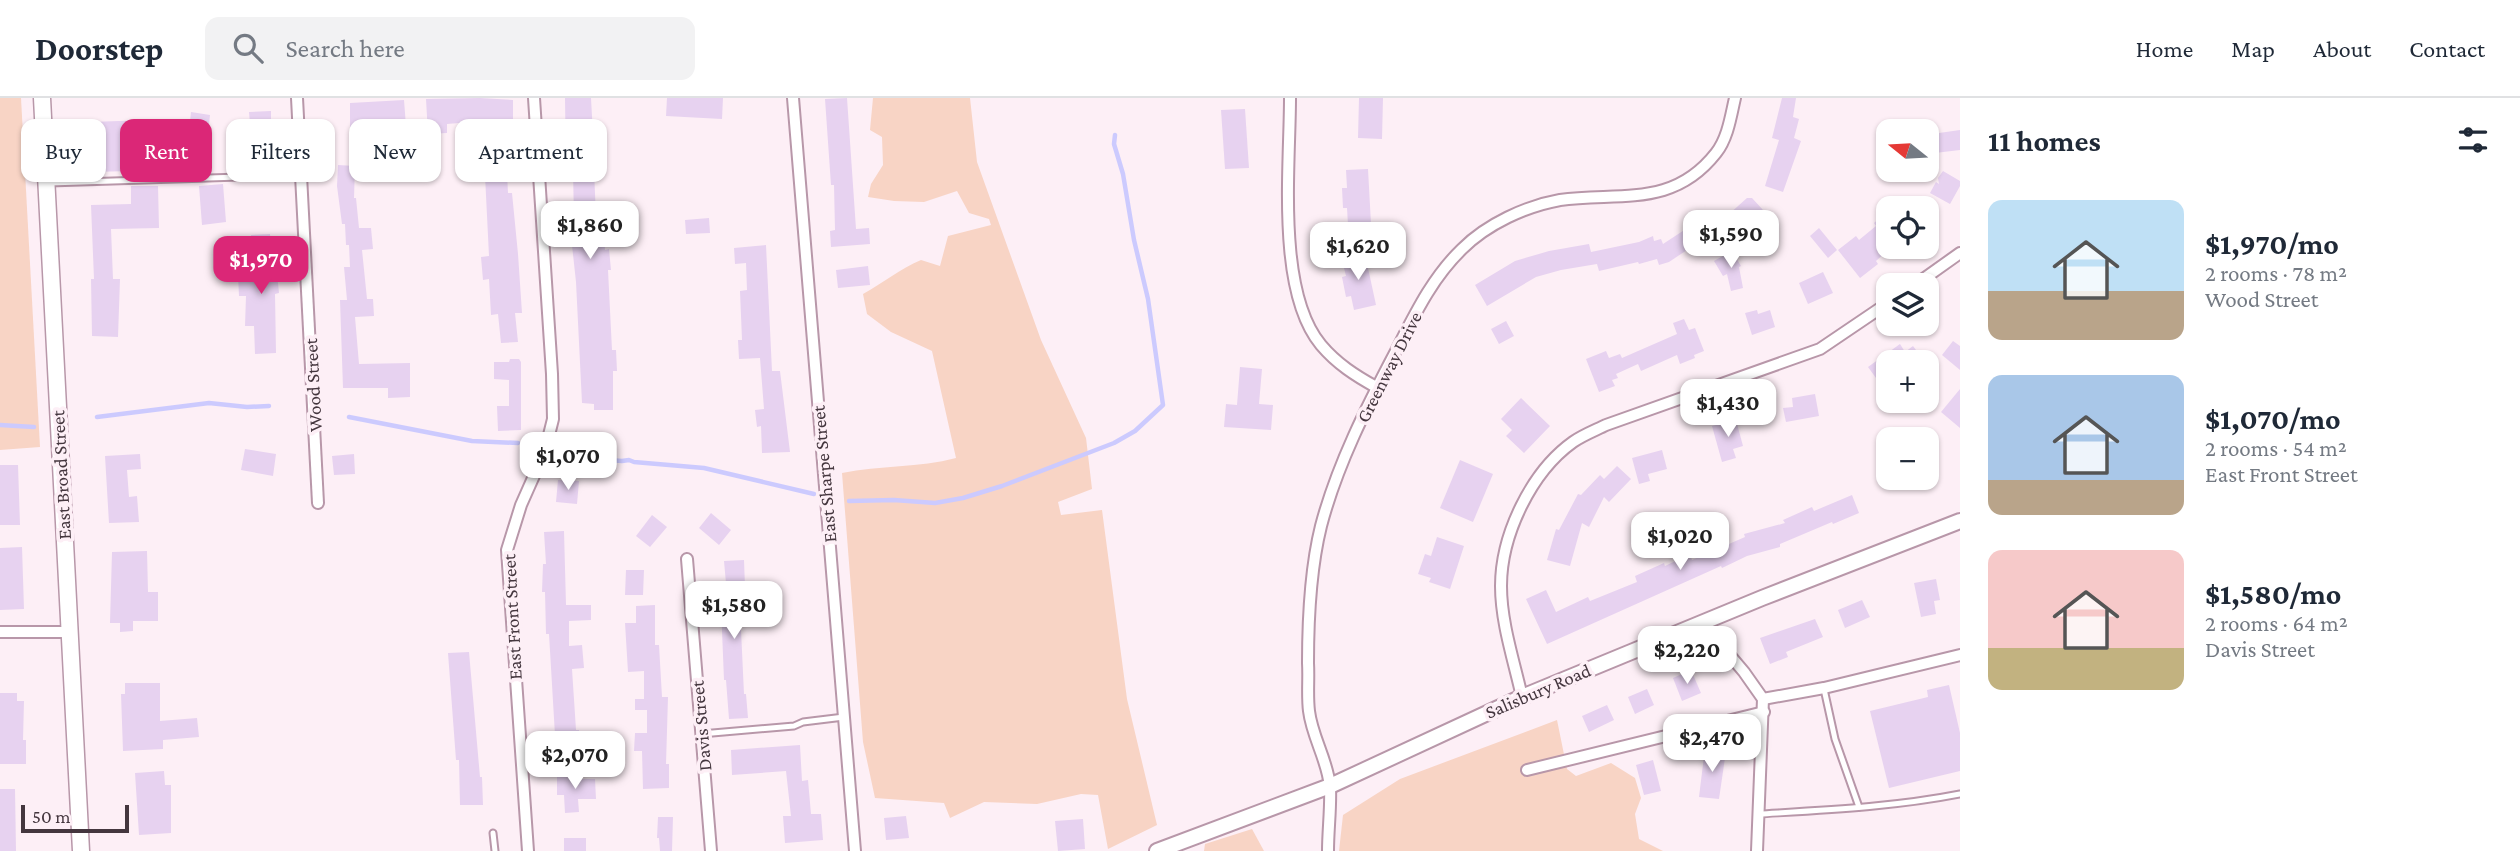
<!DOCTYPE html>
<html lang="en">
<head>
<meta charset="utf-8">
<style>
  body { margin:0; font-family:"Crimson Pro",serif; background:#f2f2f3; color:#1f2937; height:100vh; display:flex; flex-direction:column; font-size:26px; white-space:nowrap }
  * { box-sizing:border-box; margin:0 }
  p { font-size:23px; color:#747a83 }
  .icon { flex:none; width:38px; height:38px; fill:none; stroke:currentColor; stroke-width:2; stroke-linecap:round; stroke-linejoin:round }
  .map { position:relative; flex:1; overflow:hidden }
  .panel { display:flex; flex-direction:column; background:#fff; width:560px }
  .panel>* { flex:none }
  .hud { position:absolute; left:21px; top:21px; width:665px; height:63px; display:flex; gap:14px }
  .needle { width:46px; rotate:288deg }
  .controls { position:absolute; left:1876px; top:21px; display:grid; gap:14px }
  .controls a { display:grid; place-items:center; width:63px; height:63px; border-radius:14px; background:#fff; box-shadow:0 2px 5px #0004; font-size:35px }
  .scale { position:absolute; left:21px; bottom:18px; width:108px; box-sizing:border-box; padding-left:7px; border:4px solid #44363e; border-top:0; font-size:19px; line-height:24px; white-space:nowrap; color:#44363e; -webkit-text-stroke:5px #fdeff6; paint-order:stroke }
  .price { position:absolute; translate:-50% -60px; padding:0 16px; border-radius:14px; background:#fff; color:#222; font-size:23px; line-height:46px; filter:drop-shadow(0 2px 4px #0008) }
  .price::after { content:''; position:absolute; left:50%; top:42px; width:21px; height:16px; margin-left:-10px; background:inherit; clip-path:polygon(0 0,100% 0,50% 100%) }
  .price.on { background:#db2777; color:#fff }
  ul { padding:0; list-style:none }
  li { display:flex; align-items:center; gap:21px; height:175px; padding:0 28px }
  li span { display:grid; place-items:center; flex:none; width:196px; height:140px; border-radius:14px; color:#555 }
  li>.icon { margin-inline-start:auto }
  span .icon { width:84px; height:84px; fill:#fffc; stroke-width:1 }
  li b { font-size:30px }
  h2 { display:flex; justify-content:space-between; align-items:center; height:84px; padding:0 28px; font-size:30px }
  .chip { padding:0 24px; border-radius:14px; background:#fff; box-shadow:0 2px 5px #0004; font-size:24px; line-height:63px }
  .chip.on { background:#db2777; color:#fff }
  header { display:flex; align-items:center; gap:42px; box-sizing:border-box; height:98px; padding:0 35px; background:#fff; border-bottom:2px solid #e0e1e3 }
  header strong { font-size:33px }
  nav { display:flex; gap:38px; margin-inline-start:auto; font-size:24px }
  .search { width:490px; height:63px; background:#f2f2f3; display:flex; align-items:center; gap:18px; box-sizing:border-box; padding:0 24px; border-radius:14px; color:#747a83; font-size:26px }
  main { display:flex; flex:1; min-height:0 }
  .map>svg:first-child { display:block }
</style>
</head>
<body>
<header>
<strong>Doorstep</strong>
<div class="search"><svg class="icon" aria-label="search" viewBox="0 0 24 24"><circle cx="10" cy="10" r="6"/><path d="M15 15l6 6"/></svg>Search here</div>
<nav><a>Home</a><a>Map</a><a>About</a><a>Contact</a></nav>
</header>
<main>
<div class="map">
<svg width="1960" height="753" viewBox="0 0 1960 753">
  <rect width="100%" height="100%" fill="#fdeff6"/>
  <g fill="#f8d4c5">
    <polygon points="0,0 21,0 40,349 0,352"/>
    <path d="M873,0H970L977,64L1041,242L1086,340L1092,391L1058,404L1061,417L1102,412L1127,601L1157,727L1108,751L1098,697L1081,696L1037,706L984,704L950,720L944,705L875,700L863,644L842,375C880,367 919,370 956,360L932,253L891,234L867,216L863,196C883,185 900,171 921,162L940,168L948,138L991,127L989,121L969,115L957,93L924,104L894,103L868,99L871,86L883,67L882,39L870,32Z"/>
    <polygon points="1557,622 1567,671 1576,678 1611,665 1635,680 1641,700 1635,716 1639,741 1663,753 1339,753 1343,717 1400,681"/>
    <polygon points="1252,731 1264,753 1204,753 1205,746"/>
  </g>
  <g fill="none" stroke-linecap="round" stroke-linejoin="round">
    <g stroke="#cccafe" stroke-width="4.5">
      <polyline points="97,319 209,305 247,309 269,308"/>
      <polyline points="349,319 472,343 518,345"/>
      <polyline points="0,327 34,329"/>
      <polyline points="569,359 622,363 629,362 634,364 704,370 814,396"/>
      <polyline points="849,403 894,402 935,405 963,400 1002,388 1114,345 1135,333 1163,307 1148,201 1134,142 1123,76 1114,46 1115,37"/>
    </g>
  </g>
  <g fill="#e7d2f0">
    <polygon points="480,0 513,2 513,29 495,28 495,22 447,26 447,35 428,36 426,1"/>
    <polygon points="565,0 591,0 594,55 597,55 598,72 594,72 596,119 603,118 605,152 609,151 611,172 608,172 612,252 616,252 617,273 613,273 613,312 594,312 594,306 582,305 576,184 571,138 567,138 566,121 574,120 573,73 566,73"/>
    <polygon points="667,0 723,0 722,21 666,18"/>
    <polygon points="847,0 856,131 869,130 870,146 831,149 830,133 835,132 834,87 831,87 825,1"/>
    <polygon points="1359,0 1383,0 1382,41 1358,40"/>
    <polygon points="1782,0 1796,0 1793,19 1799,21 1794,40 1801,43 1783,94 1765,88 1779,42 1772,40"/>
    <polygon points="404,2 407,41 386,42 385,35 362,36 362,42 350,42 350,5"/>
    <polygon points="1245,11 1249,70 1225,71 1221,12"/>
    <polygon points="271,13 271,25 277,25 277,38 251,39 249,14"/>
    <polygon points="191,14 210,17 207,45 188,43"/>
    <polygon points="150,22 152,77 131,77 131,73 91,74 89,24"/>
    <polygon points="1960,32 1960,52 1935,55 1932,36"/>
    <polygon points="506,55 508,95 512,95 518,156 522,215 515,215 518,244 501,245 498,216 491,217 489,181 483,182 481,159 489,158 484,57"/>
    <polygon points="338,67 355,68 354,100 356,100 359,130 371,130 373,151 362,152 367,201 373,201 374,218 355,219 359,266 410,265 410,299 388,300 388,290 343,290 340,202 347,202 344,169 350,169 349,147 346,147 345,126 342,126 337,88"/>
    <polygon points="1368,71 1371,126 1348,127 1347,110 1343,110 1342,90 1347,90 1346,72"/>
    <polygon points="1943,73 1960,83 1960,88 1950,106 1930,95 1936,84 1939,86 1938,80"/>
    <polygon points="223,86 226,124 202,127 199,88"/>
    <polygon points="131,88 158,88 159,130 111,131 113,181 120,181 118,239 92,238 91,181 94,181 91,107 131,106"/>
    <polygon points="1747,100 1752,100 1763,112 1755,119 1763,128 1743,146 1735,137 1741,132 1728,117"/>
    <polygon points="1888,113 1888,152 1876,163 1878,166 1860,180 1838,152 1856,138 1859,142 1876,128 1874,125"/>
    <polygon points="709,120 710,135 686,136 685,122"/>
    <polygon points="1695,125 1709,144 1699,150 1696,146 1669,164 1659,167 1657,161 1639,166 1638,164 1599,173 1597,166 1561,172 1536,179 1487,208 1475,187 1515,163 1549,153 1589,146 1591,154 1639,144 1653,138 1654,143 1661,141 1663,146"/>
    <polygon points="1819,130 1837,152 1828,160 1810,138"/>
    <polygon points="270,136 273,175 277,175 279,195 275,196 276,255 255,256 254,228 245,228 246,198 239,198 238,177 255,176 251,137"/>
    <polygon points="766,147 772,273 780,273 790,354 762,355 761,328 757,329 755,312 764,311 760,260 739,261 738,242 742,242 740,193 747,192 746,165 735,166 734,150"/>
    <polygon points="1732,153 1741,168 1739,169 1743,190 1731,193 1727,176 1723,178 1714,163"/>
    <polygon points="1365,156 1376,207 1354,212 1351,198 1346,199 1342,179 1346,178 1342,162"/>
    <polygon points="868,168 870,187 838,190 836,172"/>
    <polygon points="1823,174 1833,195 1808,206 1799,185"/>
    <polygon points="1757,212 1758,216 1770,212 1775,229 1752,237 1745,215"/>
    <polygon points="1684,221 1689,232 1695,230 1704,253 1694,257 1695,260 1680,266 1677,257 1641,273 1638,266 1616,276 1618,280 1612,282 1615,288 1599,294 1586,261 1606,253 1609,260 1620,256 1622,260 1677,236 1673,225"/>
    <polygon points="1506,223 1514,238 1499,246 1491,231"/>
    <polygon points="1953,243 1960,248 1960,272 1942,257"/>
    <polygon points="1900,246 1905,254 1913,248 1925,264 1888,264 1888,289 1879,277 1876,280 1868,269"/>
    <polygon points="510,261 519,261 521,264 521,332 498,333 497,308 509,308 509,282 494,281 494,264 509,264"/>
    <polygon points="1240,269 1262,271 1259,306 1273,307 1271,332 1224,329 1226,306 1237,307"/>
    <polygon points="1960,291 1960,330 1941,314"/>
    <polygon points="1815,296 1819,318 1786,324 1783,310 1793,309 1792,300"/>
    <polygon points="1521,300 1550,328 1524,355 1506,338 1512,332 1501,321"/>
    <polygon points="1736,322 1743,348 1733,351 1736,360 1722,364 1712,328"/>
    <polygon points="245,351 276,356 273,378 241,372"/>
    <polygon points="1662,352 1667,371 1648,376 1650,383 1639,386 1632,360"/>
    <polygon points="140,356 141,371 127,372 129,399 137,398 139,424 109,425 105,358"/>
    <polygon points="354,356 355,376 334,377 332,358"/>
    <polygon points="1460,362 1493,376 1473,424 1440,410"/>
    <polygon points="0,367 18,367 20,427 0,427"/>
    <polygon points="1617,368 1631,381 1609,404 1604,399 1589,429 1582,425 1570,468 1547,462 1556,431 1559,432 1578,396 1581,397 1600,377 1604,381"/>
    <polygon points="558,382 579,383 577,406 556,404"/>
    <polygon points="1852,397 1859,415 1833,426 1832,424 1780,446 1780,449 1747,458 1722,470 1721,468 1547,546 1526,501 1546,492 1556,514 1588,499 1590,503 1637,484 1635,478 1664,465 1665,468 1690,456 1692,462 1745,439 1744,436 1785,425 1783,422 1812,409 1814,413"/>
    <polygon points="711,415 731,432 719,447 699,430"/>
    <polygon points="652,417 667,429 650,449 636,438"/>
    <polygon points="564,433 566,507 591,507 591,522 569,523 569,548 582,547 584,570 572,571 576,632 579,632 580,653 556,654 549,536 546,536 545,494 542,494 543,466 546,466 544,434"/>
    <polygon points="1437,439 1464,448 1450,491 1429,484 1431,480 1418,476 1425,456 1431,458"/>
    <polygon points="22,449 24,511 0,512 0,450"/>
    <polygon points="147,453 148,494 158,494 158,523 133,523 133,533 120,534 120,525 110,525 112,454"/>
    <polygon points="744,462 745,489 739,489 744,596 746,596 748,620 729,621 726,582 724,582 721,508 728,508 724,463"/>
    <polygon points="626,472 644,472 643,497 625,497"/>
    <polygon points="1936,481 1940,502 1934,503 1936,516 1921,519 1914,485"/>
    <polygon points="1862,502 1870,519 1845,530 1838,512"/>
    <polygon points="655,507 655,547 659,547 662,599 668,599 666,666 669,666 669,690 643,691 642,653 634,653 635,635 647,635 647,612 635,612 635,601 644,601 644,573 628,574 625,525 636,525 636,508"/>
    <polygon points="1815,521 1823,539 1786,554 1788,559 1770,566 1760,540"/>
    <polygon points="469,554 480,679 482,679 483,707 460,707 459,662 456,662 448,555"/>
    <polygon points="1691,572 1701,595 1682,603 1673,580"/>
    <polygon points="125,585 160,585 160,623 197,620 199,639 163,642 163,651 123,653 121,596 125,596"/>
    <polygon points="1949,587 1960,635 1960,673 1889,690 1870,613 1928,599 1927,592"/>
    <polygon points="1647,591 1654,607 1635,616 1628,599"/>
    <polygon points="0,595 17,595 17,603 24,603 23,642 26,642 26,666 0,666"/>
    <polygon points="1607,607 1614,622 1589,634 1582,618"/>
    <polygon points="800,647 802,683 808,682 811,716 821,716 823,742 785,745 783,718 791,718 786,673 732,677 731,652"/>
    <polygon points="1705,650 1726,653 1719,701 1699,699"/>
    <polygon points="1653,662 1661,693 1644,697 1636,667"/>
    <polygon points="164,673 165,687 171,687 171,735 139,737 135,675"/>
    <polygon points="582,678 582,681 595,681 596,701 578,701 579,714 565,715 564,697 557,697 557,679"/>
    <polygon points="0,691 15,691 16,753 0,753"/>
    <polygon points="906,718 909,740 886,742 884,720"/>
    <polygon points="658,719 673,719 672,753 660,753 659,740 657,740"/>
    <polygon points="1083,721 1085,751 1058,753 1055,723"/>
    <rect x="564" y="740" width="22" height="13"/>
  </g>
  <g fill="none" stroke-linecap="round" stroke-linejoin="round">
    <g stroke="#b897a9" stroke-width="9">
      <g id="service">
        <polyline points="49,85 302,77"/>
        <polyline points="1824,591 1835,641 1859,709"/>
        <polyline points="701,636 794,628 803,624 844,619"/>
        <path d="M1759,716C1826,712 1894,709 1960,696"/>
        <polyline points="493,735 495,753"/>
      </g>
    </g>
    <g stroke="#b897a9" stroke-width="14">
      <g id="minor">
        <polyline points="297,0 318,405"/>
        <polyline points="793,0 855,753"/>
        <path d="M1290,0C1290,69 1276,193 1321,247C1337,266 1356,278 1376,289"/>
        <polyline points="1915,187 1960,155"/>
        <polyline points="687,461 711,753"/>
        <polyline points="1693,528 1722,548 1744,574 1763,601 1757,753"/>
        <polyline points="0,534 69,534"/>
        <path d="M1522,599C1514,563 1501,525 1501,488C1501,437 1531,374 1573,344C1583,337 1596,332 1606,327L1820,251L1888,205"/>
        <polyline points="1763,601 1824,590 1960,557"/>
        <polyline points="1527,672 1764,614"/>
        <polyline points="528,753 507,452 521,407 545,353 553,321 552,276 534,0"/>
        <path d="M1328,753C1328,732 1331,710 1330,689C1328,663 1312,639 1309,613C1307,597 1309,581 1308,565C1308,519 1310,472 1321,428C1337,367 1367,308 1396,253C1415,216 1432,180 1462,151C1487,126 1526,108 1560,102C1620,94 1673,110 1716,55C1728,40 1731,17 1735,0"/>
      </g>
    </g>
    <g stroke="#b897a9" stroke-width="18">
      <polyline id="tertiary" points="1157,753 1330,688 1522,599 1762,500 1960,423"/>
    </g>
    <g stroke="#b897a9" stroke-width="19">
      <polyline id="secondary" points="42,0 81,753"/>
    </g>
    <use href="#service" stroke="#fff" stroke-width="5"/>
    <use href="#minor" stroke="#fff" stroke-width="10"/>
    <use href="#tertiary" stroke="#fff" stroke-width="14"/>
    <use href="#secondary" stroke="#fff" stroke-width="16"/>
  </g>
  <g text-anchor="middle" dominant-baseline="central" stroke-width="7" stroke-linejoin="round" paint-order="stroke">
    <g font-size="19" fill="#44363e" stroke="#fdeff6">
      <text transform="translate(1389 269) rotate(-63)">Greenway Drive</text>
      <text transform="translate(313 287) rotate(-93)">Wood Street</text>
      <text transform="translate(824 376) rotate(-95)">East Sharpe Street</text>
      <text transform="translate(61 377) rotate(-93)">East Broad Street</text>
      <text transform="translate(512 519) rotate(-93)">East Front Street</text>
      <text transform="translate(1538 593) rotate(-23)">Salisbury Road</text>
      <text transform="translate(701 628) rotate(-95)">Davis Street</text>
    </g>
  </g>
</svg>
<div class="controls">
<a><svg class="needle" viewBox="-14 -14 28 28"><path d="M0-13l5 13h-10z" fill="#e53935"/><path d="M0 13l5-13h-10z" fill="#747a83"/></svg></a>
<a><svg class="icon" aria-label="locate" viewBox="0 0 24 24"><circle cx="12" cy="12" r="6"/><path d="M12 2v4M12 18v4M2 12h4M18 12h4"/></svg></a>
<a><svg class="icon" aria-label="layers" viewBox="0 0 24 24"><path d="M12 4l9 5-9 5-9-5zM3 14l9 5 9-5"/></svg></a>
<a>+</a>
<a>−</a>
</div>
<div class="scale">50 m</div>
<b class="price" style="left:590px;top:163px">$1,860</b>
<b class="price" style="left:1731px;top:172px">$1,590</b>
<b class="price" style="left:1358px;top:184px">$1,620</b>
<b class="price on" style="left:261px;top:198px">$1,970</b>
<b class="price" style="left:1728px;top:341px">$1,430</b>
<b class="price" style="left:568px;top:394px">$1,070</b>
<b class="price" style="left:1680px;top:474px">$1,020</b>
<b class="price" style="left:734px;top:543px">$1,580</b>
<b class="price" style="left:1687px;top:588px">$2,220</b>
<b class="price" style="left:1712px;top:676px">$2,470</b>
<b class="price" style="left:575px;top:693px">$2,070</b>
<div class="hud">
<a class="chip">Buy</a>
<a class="chip on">Rent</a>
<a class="chip">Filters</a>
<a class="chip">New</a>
<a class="chip">Apartment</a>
</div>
</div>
<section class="panel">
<h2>11 homes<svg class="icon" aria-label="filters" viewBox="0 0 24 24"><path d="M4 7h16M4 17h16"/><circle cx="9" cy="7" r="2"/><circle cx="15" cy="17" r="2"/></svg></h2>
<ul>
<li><span style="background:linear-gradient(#bfe0f5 65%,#b9a48a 0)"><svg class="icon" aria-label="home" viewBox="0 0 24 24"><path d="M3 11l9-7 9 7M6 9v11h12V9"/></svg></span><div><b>$1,970/mo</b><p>2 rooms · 78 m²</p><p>Wood Street</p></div></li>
<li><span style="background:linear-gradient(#a9c7e8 75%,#b9a48a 0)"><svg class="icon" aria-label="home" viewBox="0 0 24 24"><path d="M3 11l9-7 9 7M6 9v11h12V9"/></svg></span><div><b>$1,070/mo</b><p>2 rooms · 54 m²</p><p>East Front Street</p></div></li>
<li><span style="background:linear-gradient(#f6c9c9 70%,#c2b280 0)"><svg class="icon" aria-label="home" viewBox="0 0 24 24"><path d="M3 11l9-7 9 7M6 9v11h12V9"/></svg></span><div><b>$1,580/mo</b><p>2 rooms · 64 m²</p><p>Davis Street</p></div></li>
</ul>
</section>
</main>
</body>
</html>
